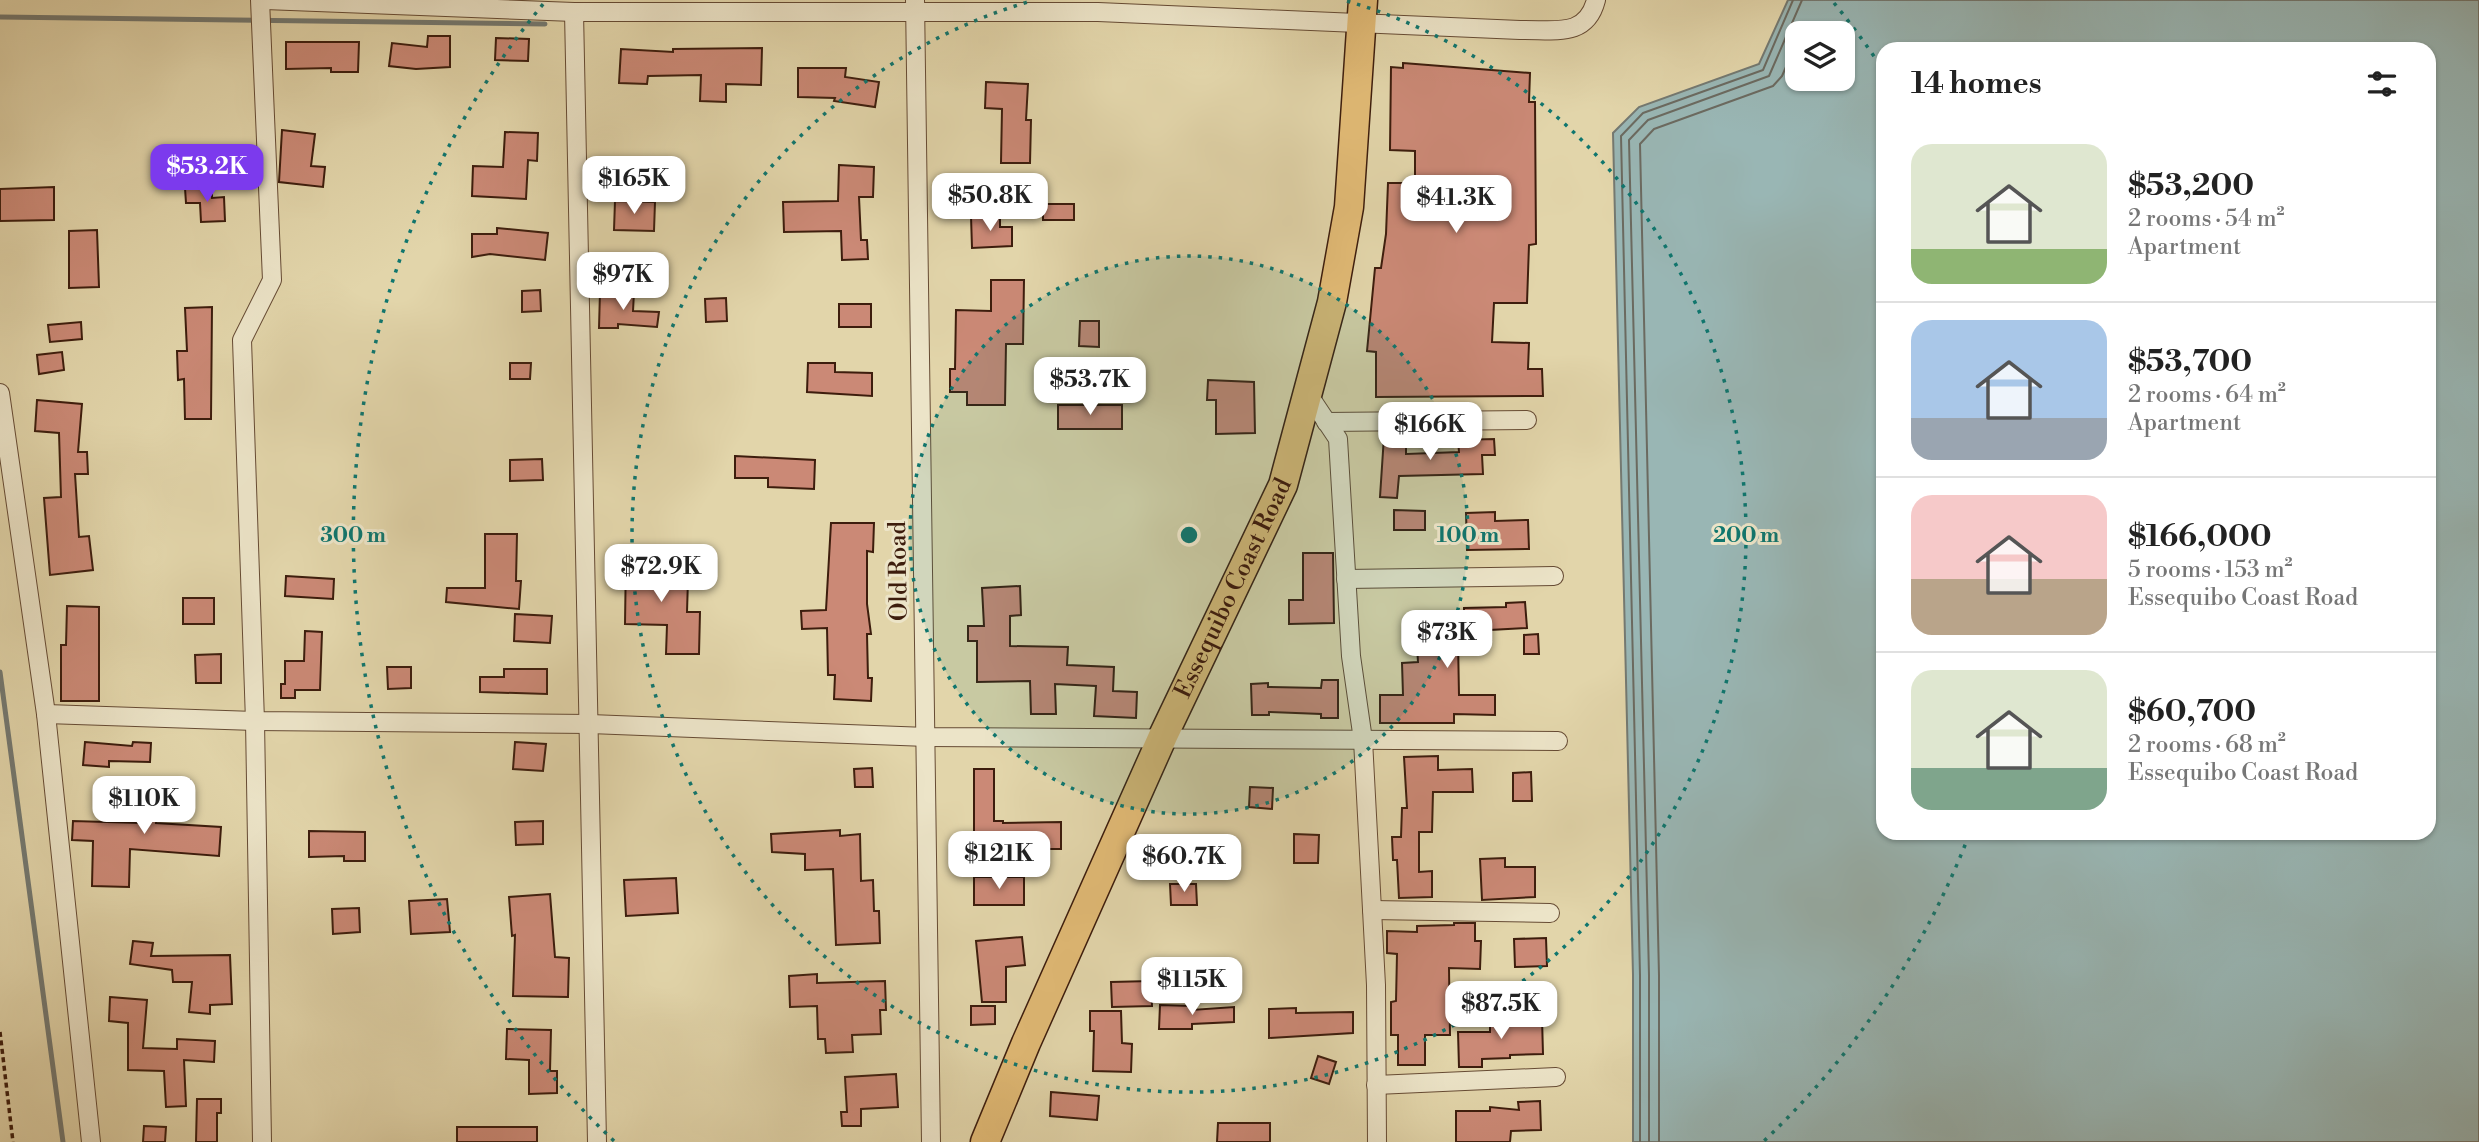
<!DOCTYPE html>
<html lang="en">
<head>
<meta charset="utf-8">
<style>
  body { margin:0; font-family:"Libre Bodoni",serif; background:#f2f2f2; color:#222; height:100vh; display:flex; flex-direction:column; font-size:26px; white-space:nowrap }
  * { box-sizing:border-box; margin:0 }
  p { font-size:23px; color:#767676 }
  .icon { flex:none; width:38px; height:38px; fill:none; stroke:currentColor; stroke-width:2; stroke-linecap:round; stroke-linejoin:round }
  .map { position:relative; flex:1; overflow:hidden }
  .details { position:absolute; left:1876px; top:42px; width:560px; height:798px; display:flex; flex-direction:column; background:#fff; border-radius:21px; box-shadow:0 2px 5px #0004 }
  .details>* { flex:none }
  .controls { position:absolute; left:1785px; top:21px; display:grid; gap:14px }
  .controls a { display:grid; place-items:center; width:70px; height:70px; border-radius:14px; background:#fff; box-shadow:0 2px 5px #0004; font-size:35px }
  .price { position:absolute; translate:-50% -60px; padding:0 16px; border-radius:14px; background:#fff; color:#222; font-size:23px; line-height:46px; filter:drop-shadow(0 2px 4px #0008) }
  .price::after { content:''; position:absolute; left:50%; top:42px; width:21px; height:16px; margin-left:-10px; background:inherit; clip-path:polygon(0 0,100% 0,50% 100%) }
  .price.active { background:#7c3aed; color:#fff }
  ul { padding:0; list-style:none }
  li { display:flex; align-items:center; gap:21px; height:175px; padding:0 35px }
  li+li { border-top:2px solid #e0e0e0 }
  li span { display:grid; place-items:center; flex:none; width:196px; height:140px; border-radius:21px; color:#555 }
  li>.icon { margin-inline-start:auto }
  span .icon { width:84px; height:84px; fill:#fffc; stroke-width:1 }
  li b { font-size:30px }
  h2 { display:flex; justify-content:space-between; align-items:center; height:84px; padding:0 35px; font-size:30px }
  .map>svg:first-child { display:block }
</style>
</head>
<body>
<div class="map">
<svg width="2479" height="1142" viewBox="0 0 2479 1142">
  <rect width="100%" height="100%" fill="#e2d5aa"/>
  <filter id="stains"><feTurbulence type="fractalNoise" baseFrequency=".00286" numOctaves="4"/><feColorMatrix values="0 0 0 0 .2 0 0 0 0 .09 0 0 0 0 .02 0 0 0 .5 -.17"/></filter>
  <radialGradient id="worn" r=".72"><stop offset=".6" stop-color="#630" stop-opacity="0"/><stop offset="1" stop-color="#630" stop-opacity=".3"/></radialGradient>
  <path fill="#99b6b4" stroke="#747971" stroke-width="2" fill-rule="evenodd" d="M1788,0H2479V1142H1633V975L1613,133L1639,107L1759,64ZM1797,33H1843V79H1797ZM1883,49H2429V833H1883Z"/>
  <g fill="none" stroke-linecap="round" stroke-linejoin="round">
    <g stroke="#6b6a60" stroke-width="2">
      <polyline points="1640,1142 1640,975 1621,136 1643,113 1763,70 1793,0"/>
      <polyline points="1649,1142 1649,975 1629,140 1648,120 1769,76 1802,0"/>
      <polyline points="1659,1142 1659,975 1640,144 1654,129 1773,86 1782,76 1797,42"/>
    </g>
    <g stroke="#747971" stroke-width="5">
      <polyline points="0,17 545,24"/>
      <polyline points="0,672 63,1142"/>
    </g>
  </g>
  <g fill="#cb8976" stroke="#3d1d0d" stroke-width="2">
    <polygon points="428,36 450,36 450,67 416,69 389,66 392,43 427,47"/>
    <polygon points="496,38 529,39 528,61 495,60"/>
    <polygon points="286,42 359,42 358,72 331,72 331,68 286,69"/>
    <polygon points="762,48 761,85 726,84 726,102 700,101 701,75 648,76 647,84 619,83 621,49 673,52 673,49"/>
    <polygon points="1403,63 1530,73 1529,102 1535,102 1536,244 1529,245 1527,303 1494,303 1492,342 1529,343 1528,369 1542,369 1543,396 1376,397 1376,352 1367,351 1375,268 1381,268 1386,234 1388,183 1415,183 1415,151 1390,150 1391,67 1403,68"/>
    <polygon points="798,68 846,68 845,77 879,82 875,107 834,101 835,98 798,97"/>
    <polygon points="986,82 1028,84 1026,120 1031,120 1030,163 1001,163 1002,109 985,108"/>
    <polygon points="282,130 315,134 311,166 325,167 323,187 279,182"/>
    <polygon points="505,132 538,133 537,161 528,160 526,199 472,196 473,166 503,167"/>
    <polygon points="839,165 874,167 873,197 859,197 861,240 867,240 868,259 842,260 841,231 784,232 783,202 838,201"/>
    <polygon points="54,187 54,220 0,221 0,189"/>
    <polygon points="212,187 212,198 224,197 225,221 201,222 200,203 186,203 185,188"/>
    <polygon points="615,201 655,202 654,231 614,230"/>
    <rect x="1043" y="204" width="31" height="16"/>
    <polygon points="971,216 1000,216 1000,227 1012,227 1012,246 972,248"/>
    <polygon points="497,228 548,233 545,260 490,254 472,257 472,234 497,234"/>
    <polygon points="97,230 99,287 69,288 69,231"/>
    <polygon points="991,280 1024,280 1023,344 1006,344 1005,405 967,405 967,392 950,392 950,369 955,369 956,310 991,311"/>
    <polygon points="540,290 541,311 522,312 522,291"/>
    <polygon points="600,292 634,292 633,311 659,312 657,327 618,324 618,328 599,328"/>
    <polygon points="726,298 727,321 706,322 705,299"/>
    <rect x="839" y="304" width="32" height="23"/>
    <polygon points="212,307 211,419 185,419 184,379 178,380 177,351 187,351 185,308"/>
    <polygon points="1080,321 1099,321 1099,347 1079,346"/>
    <polygon points="81,322 82,339 50,342 48,325"/>
    <polygon points="62,352 64,370 39,374 37,355"/>
    <polygon points="510,363 531,363 530,379 510,379"/>
    <polygon points="808,363 835,363 835,372 872,373 872,396 807,392"/>
    <polygon points="1208,380 1254,382 1255,433 1216,434 1216,400 1207,400"/>
    <polygon points="37,400 82,404 78,452 87,452 88,474 75,474 79,537 89,536 93,570 50,575 44,498 61,497 59,433 35,431"/>
    <rect x="1058" y="405" width="64" height="24"/>
    <polygon points="1384,436 1406,436 1406,454 1459,452 1458,440 1494,439 1495,455 1482,455 1483,474 1399,476 1397,498 1380,497"/>
    <polygon points="735,456 815,460 814,489 768,487 768,478 735,478"/>
    <polygon points="542,459 543,480 510,481 510,460"/>
    <polygon points="1394,510 1425,511 1425,530 1394,530"/>
    <polygon points="1495,512 1495,521 1528,520 1529,549 1467,550 1466,513"/>
    <polygon points="831,523 874,523 873,552 867,551 867,604 871,634 867,634 868,678 872,678 871,701 834,699 835,675 828,675 827,628 802,629 801,611 826,610"/>
    <polygon points="485,534 517,534 516,581 521,581 519,609 446,602 447,588 485,588"/>
    <polygon points="1303,553 1333,553 1334,623 1289,624 1289,600 1303,600"/>
    <polygon points="626,556 663,556 662,578 688,579 687,612 700,612 699,654 666,654 667,625 625,624"/>
    <polygon points="286,576 334,579 333,599 285,596"/>
    <polygon points="1020,586 1021,615 1010,616 1010,646 1068,647 1067,665 1114,667 1113,691 1137,692 1136,718 1094,716 1096,686 1055,684 1056,714 1031,714 1030,681 977,682 977,641 968,641 968,626 984,626 982,588"/>
    <rect x="183" y="598" width="31" height="26"/>
    <polygon points="1525,602 1527,628 1490,630 1491,640 1458,641 1459,695 1495,695 1495,715 1454,714 1454,723 1380,723 1380,695 1403,695 1402,663 1418,662 1416,629 1464,626 1464,608 1506,607 1506,603"/>
    <polygon points="67,606 99,607 99,701 61,701 61,645 66,645"/>
    <polygon points="515,614 552,616 550,643 514,641"/>
    <polygon points="305,631 322,632 320,690 295,690 295,698 281,698 281,684 285,684 285,661 304,661"/>
    <polygon points="1538,634 1539,654 1524,654 1524,635"/>
    <polygon points="221,654 221,683 196,683 195,655"/>
    <polygon points="387,667 411,667 411,688 388,689"/>
    <polygon points="504,669 547,669 547,694 480,692 480,677 504,677"/>
    <polygon points="1322,680 1338,680 1338,718 1321,718 1321,714 1269,712 1269,715 1252,715 1251,684 1268,683 1268,687 1321,688"/>
    <polygon points="85,742 132,746 133,742 151,743 150,762 109,761 109,767 83,765"/>
    <polygon points="515,742 546,744 543,771 513,769"/>
    <polygon points="1438,756 1438,770 1472,769 1473,792 1433,792 1432,832 1419,832 1419,872 1432,871 1432,897 1399,898 1397,860 1393,860 1392,837 1401,837 1402,808 1407,808 1404,757"/>
    <polygon points="872,768 873,787 855,787 854,769"/>
    <polygon points="974,769 994,769 994,821 1003,821 1003,823 1061,822 1061,849 1025,849 1025,845 974,846"/>
    <polygon points="1531,772 1532,801 1513,801 1513,773"/>
    <polygon points="145,777 190,780 189,797 160,795 156,823 221,827 219,856 130,849 129,887 92,886 93,841 72,840 73,821 140,823"/>
    <polygon points="1250,787 1273,788 1272,809 1249,807"/>
    <polygon points="543,821 543,844 516,845 515,822"/>
    <polygon points="840,830 840,836 860,834 861,881 873,880 874,911 879,911 880,943 836,945 833,869 805,870 805,854 772,852 771,834"/>
    <polygon points="309,831 365,832 365,861 344,861 344,856 309,857"/>
    <polygon points="1294,834 1319,835 1318,863 1294,863"/>
    <polygon points="1505,858 1505,867 1535,867 1535,897 1482,900 1480,859"/>
    <rect x="974" y="877" width="50" height="28"/>
    <polygon points="676,878 678,913 626,916 624,880"/>
    <polygon points="1170,884 1196,884 1197,905 1171,905"/>
    <polygon points="550,894 555,957 569,958 568,997 513,996 515,935 512,936 509,897"/>
    <polygon points="447,899 450,932 411,934 409,901"/>
    <polygon points="359,908 360,932 333,934 332,909"/>
    <polygon points="1454,923 1475,923 1475,941 1481,941 1480,969 1449,968 1450,1035 1425,1035 1425,1065 1398,1065 1398,1035 1391,1035 1391,1002 1396,1001 1397,954 1387,953 1387,931 1417,932 1417,926 1454,925"/>
    <polygon points="1022,937 1025,965 1006,967 1006,1002 982,1002 976,941"/>
    <polygon points="1546,938 1547,966 1515,967 1514,939"/>
    <polygon points="133,941 153,943 151,956 230,955 232,1004 210,1005 210,1014 189,1012 192,982 173,982 172,970 130,964"/>
    <polygon points="817,974 817,983 885,981 886,1010 880,1010 881,1034 852,1035 853,1052 826,1053 825,1039 818,1039 817,1006 790,1007 789,976"/>
    <polygon points="1151,981 1152,1006 1112,1007 1111,982"/>
    <polygon points="110,997 147,1000 143,1048 177,1049 177,1039 215,1041 214,1062 184,1060 186,1106 166,1107 164,1071 128,1070 128,1023 109,1021"/>
    <polygon points="1160,1005 1192,1006 1192,1010 1234,1007 1234,1022 1192,1024 1192,1029 1159,1029"/>
    <polygon points="971,1006 995,1006 995,1024 971,1025"/>
    <polygon points="1296,1008 1296,1013 1353,1012 1353,1033 1269,1038 1269,1009"/>
    <polygon points="1090,1011 1121,1011 1122,1043 1132,1044 1131,1072 1093,1071 1094,1031 1090,1031"/>
    <polygon points="1516,1018 1542,1018 1543,1054 1510,1055 1510,1058 1482,1059 1482,1067 1459,1067 1458,1032 1490,1032 1490,1021"/>
    <polygon points="507,1029 551,1030 550,1071 557,1071 557,1093 529,1094 529,1060 506,1059"/>
    <polygon points="1318,1056 1336,1062 1329,1084 1311,1078"/>
    <polygon points="896,1074 898,1107 861,1109 861,1126 842,1126 841,1112 847,1112 845,1077"/>
    <polygon points="1051,1092 1099,1096 1097,1120 1050,1116"/>
    <polygon points="197,1099 221,1099 221,1113 217,1113 217,1142 196,1142"/>
    <polygon points="1540,1101 1541,1130 1511,1131 1510,1142 1456,1142 1456,1111 1490,1111 1490,1107 1519,1110 1518,1102"/>
    <polygon points="1218,1123 1270,1123 1270,1142 1217,1142"/>
    <polygon points="144,1126 166,1127 165,1142 143,1142"/>
    <rect x="457" y="1127" width="80" height="15"/>
  </g>
  <g fill="none" stroke-linecap="round" stroke-linejoin="round">
    <g stroke="#664b34" stroke-width="20">
      <g id="street">
        <polyline points="260,0 272,280 242,340 255,721 262,1142"/>
        <path d="M265,0L574,12H1098L1520,30C1553,29 1586,39 1596,0"/>
        <polyline points="915,0 931,1142"/>
        <polyline points="574,12 597,1142"/>
        <polyline points="0,393 46,714 91,1142"/>
        <polyline points="1308,394 1338,439 1351,656 1363,740 1376,985 1377,1142"/>
        <polyline points="1326,422 1527,420"/>
        <polyline points="1346,579 1554,576"/>
        <polyline points="46,714 255,721 590,724 927,737 1558,741"/>
        <polyline points="1372,910 1550,913"/>
        <polyline points="1376,1085 1556,1077"/>
      </g>
    </g>
    <g stroke="#3d1d0d" stroke-width="31">
      <g id="primary">
        <path id="s1" d="M985,1142L1026,1043L1163,736L1283,485L1332,302L1349,207L1363,0"/>
      </g>
    </g>
    <polyline stroke="#3d1d0d" stroke-width="3.5" stroke-dasharray="5 3.5" stroke-linecap="butt" points="0,1032 13,1142"/>
    <use href="#street" stroke="#ece4c8" stroke-width="18"/>
    <use href="#primary" stroke="#e1ba75" stroke-width="28"/>
  </g>
  <circle cx="1189" cy="535" r="279" fill="#0f766e" fill-opacity=".12"/>
  <g fill="none" stroke="#0f766e" stroke-width="3.5" stroke-dasharray="3.5 7">
    <circle cx="1189" cy="535" r="279"/>
    <path d="M1347 1A557 557 0 1 1 1031 1"/>
    <path d="M1969 835A836 836 0 0 1 1764 1141M614 1141A836 836 0 0 1 544 3M1834 3A836 836 0 0 1 1882 68"/>
  </g>
  <g text-anchor="middle" dominant-baseline="central" stroke-width="6" stroke-linejoin="round" paint-order="stroke">
    <g font-size="24" fill="#3d1d0d" stroke="#ece4c8">
      <text transform="translate(899 571) rotate(-91)">Old Road</text>
      <text stroke="none"><textPath href="#s1" startOffset="607">Essequibo Coast Road</textPath></text>
    </g>
  </g>
  <circle cx="1189" cy="535" r="10" fill="#0f766e" stroke="#ece4c8" stroke-width="3.5"/>
  <g font-size="21" text-anchor="middle" font-weight="bold" fill="#0f766e" stroke="#ece4c8" stroke-width="6" stroke-linejoin="round" paint-order="stroke">
    <text x="1468" y="542">100 m</text>
    <text x="1746" y="542">200 m</text>
    <text x="353" y="542">300 m</text>
  </g>
  <rect width="100%" height="100%" filter="url(#stains)"/>
  <rect width="100%" height="100%" fill="url(#worn)"/>
</svg>
<div class="controls">
<a><svg class="icon" aria-label="layers" viewBox="0 0 24 24"><path d="M12 4l9 5-9 5-9-5zM3 14l9 5 9-5"/></svg></a>
</div>
<b class="price active" style="left:207px;top:204px">$53.2K</b>
<b class="price" style="left:634px;top:216px">$165K</b>
<b class="price" style="left:990px;top:233px">$50.8K</b>
<b class="price" style="left:1456px;top:235px">$41.3K</b>
<b class="price" style="left:623px;top:312px">$97K</b>
<b class="price" style="left:1090px;top:417px">$53.7K</b>
<b class="price" style="left:1430px;top:462px">$166K</b>
<b class="price" style="left:661px;top:604px">$72.9K</b>
<b class="price" style="left:1447px;top:670px">$73K</b>
<b class="price" style="left:144px;top:836px">$110K</b>
<b class="price" style="left:999px;top:891px">$121K</b>
<b class="price" style="left:1184px;top:894px">$60.7K</b>
<b class="price" style="left:1192px;top:1017px">$115K</b>
<b class="price" style="left:1501px;top:1041px">$87.5K</b>
<section class="details">
<h2>14 homes<svg class="icon" aria-label="filters" viewBox="0 0 24 24"><path d="M4 7h16M4 17h16"/><circle cx="9" cy="7" r="2"/><circle cx="15" cy="17" r="2"/></svg></h2>
<ul>
<li><span style="background:linear-gradient(#dfe7d0 75%,#8fb573 0)"><svg class="icon" aria-label="home" viewBox="0 0 24 24"><path d="M3 11l9-7 9 7M6 9v11h12V9"/></svg></span><div><b>$53,200</b><p>2 rooms · 54 m²</p><p>Apartment</p></div></li>
<li><span style="background:linear-gradient(#a9c7e8 70%,#9aa5b1 0)"><svg class="icon" aria-label="home" viewBox="0 0 24 24"><path d="M3 11l9-7 9 7M6 9v11h12V9"/></svg></span><div><b>$53,700</b><p>2 rooms · 64 m²</p><p>Apartment</p></div></li>
<li><span style="background:linear-gradient(#f6c9c9 60%,#b9a48a 0)"><svg class="icon" aria-label="home" viewBox="0 0 24 24"><path d="M3 11l9-7 9 7M6 9v11h12V9"/></svg></span><div><b>$166,000</b><p>5 rooms · 153 m²</p><p>Essequibo Coast Road</p></div></li>
<li><span style="background:linear-gradient(#dfe7d0 70%,#7fa58c 0)"><svg class="icon" aria-label="home" viewBox="0 0 24 24"><path d="M3 11l9-7 9 7M6 9v11h12V9"/></svg></span><div><b>$60,700</b><p>2 rooms · 68 m²</p><p>Essequibo Coast Road</p></div></li>
</ul>
</section>
</div>
</body>
</html>
